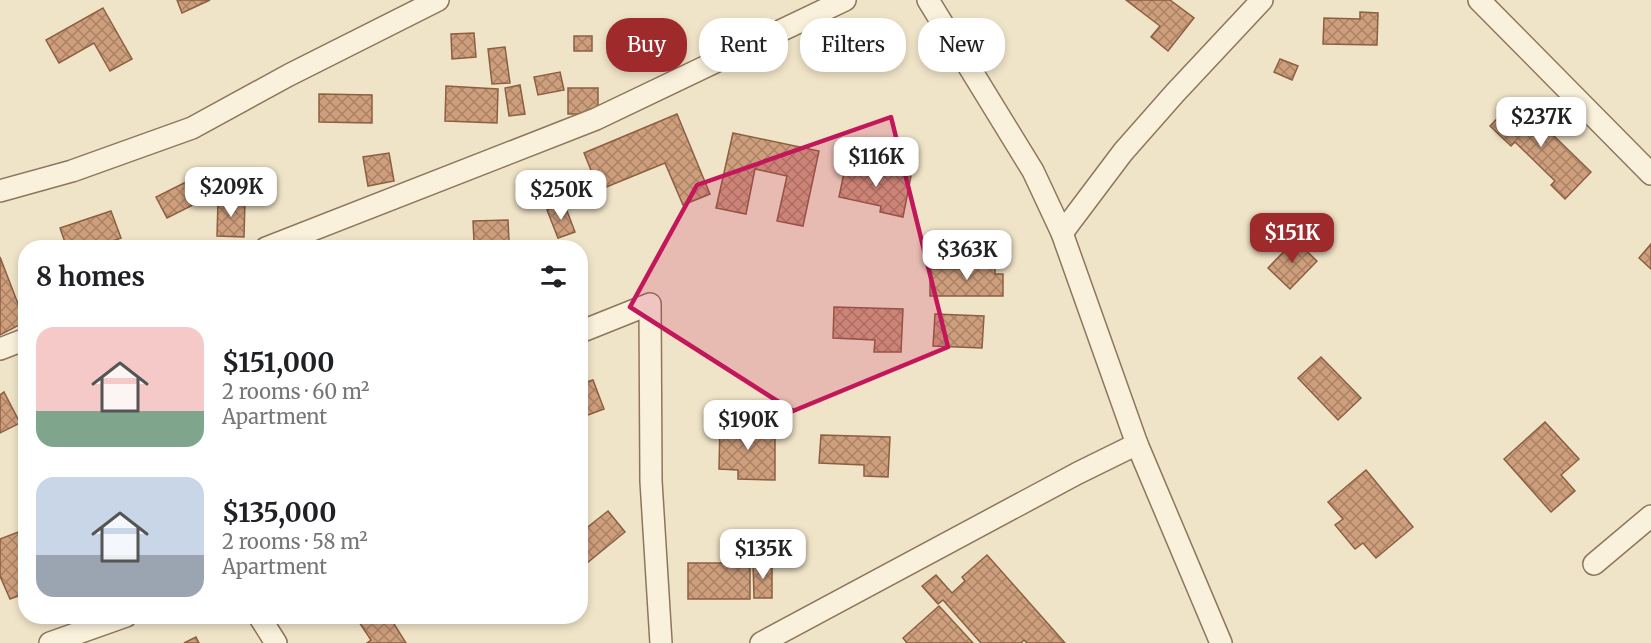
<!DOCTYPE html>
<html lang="en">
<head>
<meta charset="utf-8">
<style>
  body { margin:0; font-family:Merriweather,serif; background:#f6f6f6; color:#202124; height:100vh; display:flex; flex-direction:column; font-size:22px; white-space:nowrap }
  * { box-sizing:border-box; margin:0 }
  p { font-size:20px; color:#757577 }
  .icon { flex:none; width:33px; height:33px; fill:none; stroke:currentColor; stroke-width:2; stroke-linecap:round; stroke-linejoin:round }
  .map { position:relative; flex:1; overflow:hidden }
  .sheet { position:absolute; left:18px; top:240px; width:570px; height:384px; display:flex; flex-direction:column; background:#fff; border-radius:24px; box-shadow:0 3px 9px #0003 }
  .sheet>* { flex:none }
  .hud { position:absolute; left:606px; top:18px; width:570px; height:54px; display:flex; gap:12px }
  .price { position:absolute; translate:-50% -51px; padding:0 14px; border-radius:12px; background:#fff; color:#222; font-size:20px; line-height:39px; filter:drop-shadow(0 2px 3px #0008) }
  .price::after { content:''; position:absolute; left:50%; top:36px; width:18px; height:14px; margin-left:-9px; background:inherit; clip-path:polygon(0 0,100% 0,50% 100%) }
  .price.current { background:#9e2a2b; color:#fff }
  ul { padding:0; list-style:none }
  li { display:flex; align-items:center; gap:18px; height:150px; padding:0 18px }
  li span { display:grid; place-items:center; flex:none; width:168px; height:120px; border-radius:18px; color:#555 }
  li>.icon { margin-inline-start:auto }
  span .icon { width:72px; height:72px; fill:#fffc; stroke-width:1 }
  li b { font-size:26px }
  h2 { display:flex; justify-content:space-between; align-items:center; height:72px; padding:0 18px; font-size:26px }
  .pill { padding:0 21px; border-radius:24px; background:#fff; box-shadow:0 3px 9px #0003; font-size:21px; line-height:54px }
  .pill.current { background:#9e2a2b; color:#fff }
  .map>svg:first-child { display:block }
</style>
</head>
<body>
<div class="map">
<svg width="1651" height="643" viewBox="0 0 1651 643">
  <defs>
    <pattern id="building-cross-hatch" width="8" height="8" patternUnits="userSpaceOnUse" patternTransform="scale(1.5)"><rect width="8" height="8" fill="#cf9f7d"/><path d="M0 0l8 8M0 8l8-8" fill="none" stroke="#a98266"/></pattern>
  </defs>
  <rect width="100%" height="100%" fill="#f0e4c8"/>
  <g fill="url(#building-cross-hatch)" stroke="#8d5f41" stroke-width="1.5">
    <polygon points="177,0 210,0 182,13"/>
    <polygon points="1126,0 1170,0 1194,18 1168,51 1151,37 1160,26"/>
    <polygon points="103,8 132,59 110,71 94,43 59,63 46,40"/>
    <polygon points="1360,12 1378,13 1377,45 1323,44 1324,18 1360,19"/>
    <polygon points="474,33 476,57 452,59 451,34"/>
    <rect x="574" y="36" width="18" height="15"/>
    <polygon points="505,47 510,83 492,84 488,49"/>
    <polygon points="1280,59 1298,66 1292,80 1274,72"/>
    <polygon points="560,72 564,90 538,95 534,77"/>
    <polygon points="520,85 525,114 509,116 505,88"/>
    <polygon points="446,86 498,89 497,123 445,121"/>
    <rect x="568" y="88" width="30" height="26"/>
    <polygon points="319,94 372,95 372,123 319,122"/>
    <polygon points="1516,99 1591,172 1565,199 1551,185 1555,181 1515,142 1511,146 1490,126"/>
    <polygon points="677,114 710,194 683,205 665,163 599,190 584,153"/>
    <polygon points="733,133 819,151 803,226 777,221 787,176 755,169 746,214 716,208"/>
    <polygon points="389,153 394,181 368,186 363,157"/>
    <polygon points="846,163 911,176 903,217 880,212 881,206 839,197"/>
    <polygon points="186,182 197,203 167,218 156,197"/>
    <polygon points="218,200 245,200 244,237 217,236"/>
    <polygon points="564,203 575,232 558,238 547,210"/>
    <polygon points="111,211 121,238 93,248 67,248 60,228"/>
    <polygon points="508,220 509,241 474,242 473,221"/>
    <polygon points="1295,240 1317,261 1290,289 1268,268"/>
    <polygon points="1651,244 1651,269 1639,258"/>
    <polygon points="0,257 25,322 0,335"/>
    <polygon points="965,261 995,261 995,274 1003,274 1003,296 930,296 930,269 965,269"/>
    <polygon points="834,307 903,309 901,352 874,352 875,340 833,338"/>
    <polygon points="935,314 984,316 982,348 933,346"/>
    <polygon points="1321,357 1361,398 1338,420 1298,378"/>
    <polygon points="593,380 604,409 580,418 580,384"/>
    <polygon points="4,392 20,423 0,433 0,395"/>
    <polygon points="1545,422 1579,459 1561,475 1575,491 1551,512 1504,459"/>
    <polygon points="720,424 748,424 748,428 775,428 775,480 738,479 738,470 719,469"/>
    <polygon points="821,435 890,437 888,477 864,476 864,465 819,463"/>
    <polygon points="1366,470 1413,527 1376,558 1363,543 1355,549 1335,525 1343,519 1328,502"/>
    <polygon points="608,511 625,532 587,563 580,555 580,533"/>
    <polygon points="26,529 26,593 10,599 0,576 0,539"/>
    <polygon points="987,555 1065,643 1027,643 1024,640 1021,643 981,643 943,600 938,604 922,586 936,575 952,593 965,581 962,577"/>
    <polygon points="753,562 772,562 772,598 754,598"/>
    <rect x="688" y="563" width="62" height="36"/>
    <polygon points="939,606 973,643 907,643 903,638"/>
    <polygon points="355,616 389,616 406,643 367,643 371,640"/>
    <polygon points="196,637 199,643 184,643"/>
  </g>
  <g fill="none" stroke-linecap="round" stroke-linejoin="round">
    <g stroke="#8d765c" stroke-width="24">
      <g id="minor">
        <polyline points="928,0 1033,171 1062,233 1137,444 1221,643"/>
        <polyline points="1479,0 1651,174"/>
        <polyline points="0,191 72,171 192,128 289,75 438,0"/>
        <polyline points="1062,233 1123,152 1175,93 1262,0"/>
        <polyline points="266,248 596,119 845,0"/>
        <polyline points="580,332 650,304 651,481 661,643"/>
        <polyline points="0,349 26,339"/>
        <polyline points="1594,564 1651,516"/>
        <polyline points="259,616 276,643"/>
        <polyline points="50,643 126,616"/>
        <polyline points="761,643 1078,473 1137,444"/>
      </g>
    </g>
    <use href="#minor" stroke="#faf1dc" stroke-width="21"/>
  </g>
  <path fill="#c2185b" fill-opacity="0.2" stroke="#c2185b" stroke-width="4.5" stroke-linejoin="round" d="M891,117L948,347L793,411L630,307L697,185Z"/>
</svg>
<b class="price" style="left:1541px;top:148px">$237K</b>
<b class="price" style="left:876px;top:188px">$116K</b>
<b class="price" style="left:231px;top:218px">$209K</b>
<b class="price" style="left:561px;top:221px">$250K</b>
<b class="price current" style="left:1292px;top:264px">$151K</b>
<b class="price" style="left:967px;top:281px">$363K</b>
<b class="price" style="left:748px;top:451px">$190K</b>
<b class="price" style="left:763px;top:580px">$135K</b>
<div class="hud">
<a class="pill current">Buy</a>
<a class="pill">Rent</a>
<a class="pill">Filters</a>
<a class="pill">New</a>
</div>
<section class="sheet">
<h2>8 homes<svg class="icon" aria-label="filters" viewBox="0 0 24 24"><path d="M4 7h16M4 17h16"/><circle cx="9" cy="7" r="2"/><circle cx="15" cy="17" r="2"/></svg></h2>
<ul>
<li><span style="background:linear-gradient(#f6c9c9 70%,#7fa58c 0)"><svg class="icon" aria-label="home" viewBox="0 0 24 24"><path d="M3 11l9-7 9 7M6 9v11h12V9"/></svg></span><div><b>$151,000</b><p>2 rooms · 60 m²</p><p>Apartment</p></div></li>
<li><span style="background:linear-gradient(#c9d6e8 65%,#9aa5b1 0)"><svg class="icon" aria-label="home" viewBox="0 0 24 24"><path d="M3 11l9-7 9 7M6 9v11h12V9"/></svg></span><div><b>$135,000</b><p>2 rooms · 58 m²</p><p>Apartment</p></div></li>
</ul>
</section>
</div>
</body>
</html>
